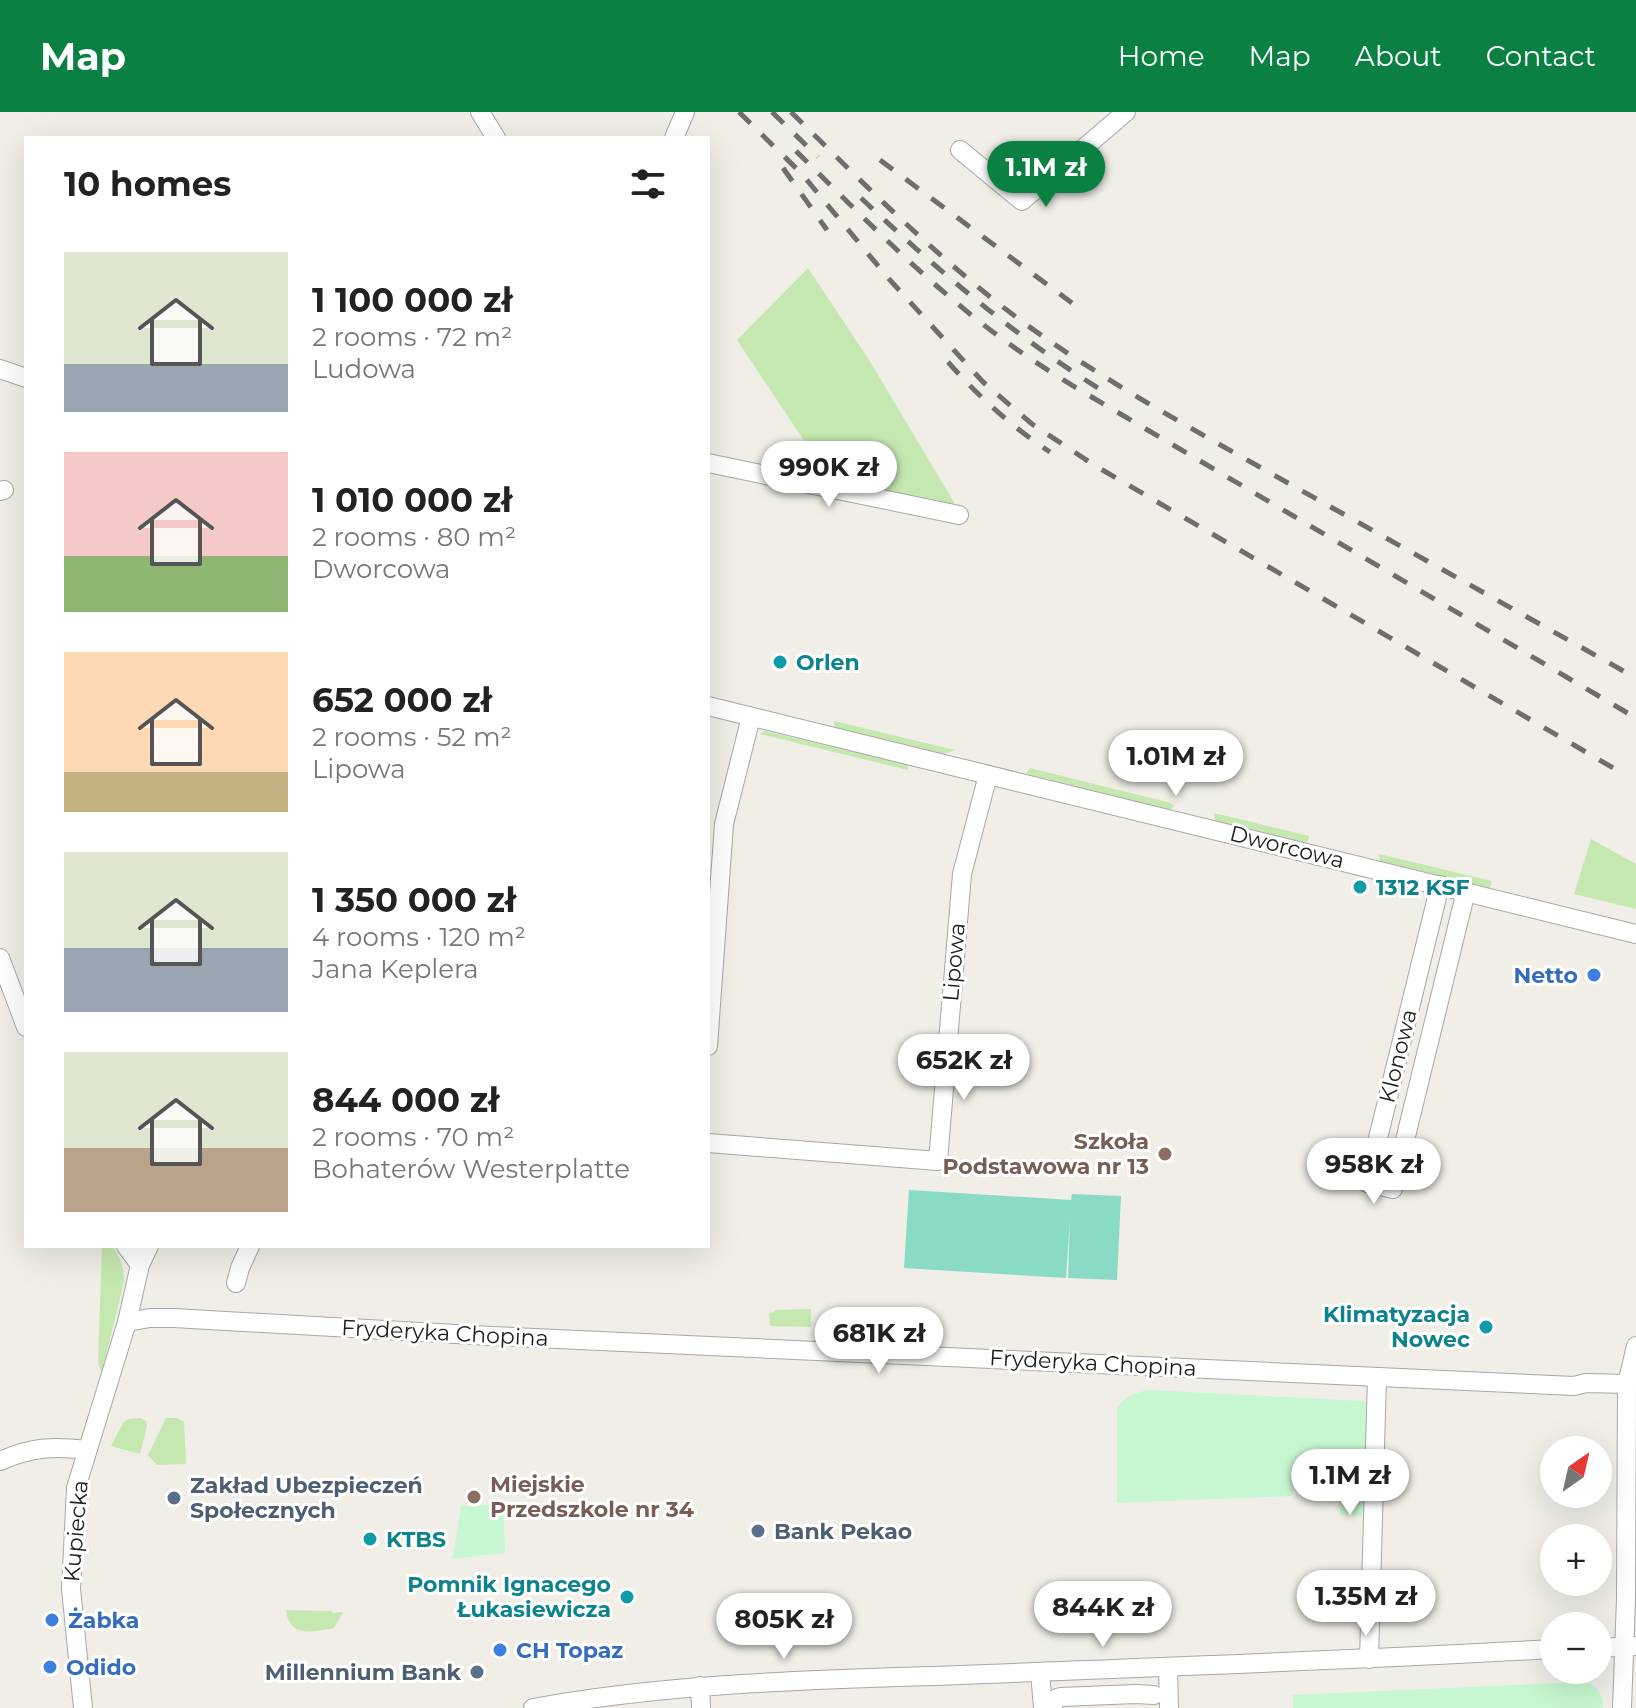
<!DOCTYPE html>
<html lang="en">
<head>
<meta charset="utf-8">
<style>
  body { margin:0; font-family:Montserrat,sans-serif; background:#f6f6f6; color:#222; height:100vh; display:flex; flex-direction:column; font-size:30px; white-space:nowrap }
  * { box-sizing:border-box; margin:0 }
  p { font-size:26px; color:#767676 }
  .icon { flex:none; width:44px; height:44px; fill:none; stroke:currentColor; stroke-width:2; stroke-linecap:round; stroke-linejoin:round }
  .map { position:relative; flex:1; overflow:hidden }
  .panel { position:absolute; left:24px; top:24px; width:686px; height:1112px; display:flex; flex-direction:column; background:#fff; border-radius:0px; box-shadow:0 8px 32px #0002 }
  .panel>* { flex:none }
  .needle { width:52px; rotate:34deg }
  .controls { position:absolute; left:1540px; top:1324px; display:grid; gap:16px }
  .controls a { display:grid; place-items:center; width:72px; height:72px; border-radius:50%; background:#fff; box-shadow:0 8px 32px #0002; font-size:40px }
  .price { position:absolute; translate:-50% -68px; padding:0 18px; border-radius:28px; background:#fff; color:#222; font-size:26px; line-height:52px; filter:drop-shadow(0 2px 4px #0008) }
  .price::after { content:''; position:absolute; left:50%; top:48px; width:24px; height:18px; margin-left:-12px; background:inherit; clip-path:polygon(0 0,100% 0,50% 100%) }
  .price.current { background:#0b8043; color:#fff }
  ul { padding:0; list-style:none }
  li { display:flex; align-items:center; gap:24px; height:200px; padding:0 40px }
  li span { display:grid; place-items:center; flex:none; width:224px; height:160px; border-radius:0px; color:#555 }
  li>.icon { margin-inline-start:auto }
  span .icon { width:96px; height:96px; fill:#fffc; stroke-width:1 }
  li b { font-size:34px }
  h2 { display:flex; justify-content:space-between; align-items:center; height:96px; padding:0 40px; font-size:34px }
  header { display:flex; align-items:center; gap:48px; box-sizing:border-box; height:112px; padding:0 40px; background:#0b8043; color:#fff }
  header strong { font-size:38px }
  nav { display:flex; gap:44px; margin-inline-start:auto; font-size:28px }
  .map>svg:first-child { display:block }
</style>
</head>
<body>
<header>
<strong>Map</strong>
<nav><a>Home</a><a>Map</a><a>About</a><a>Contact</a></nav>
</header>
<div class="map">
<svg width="1636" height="1596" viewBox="0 0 1636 1596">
  <rect width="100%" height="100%" fill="#f0eee7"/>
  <g fill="#c5e8b0">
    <polygon points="808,156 871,251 955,392 798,362 807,333 737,228"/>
    <polygon points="834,609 955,638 944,642 835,616"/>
    <polygon points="765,619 906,652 908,654 908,658 760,622"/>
    <polygon points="1030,656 1171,691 1174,694 1171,698 1026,662"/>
    <polygon points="1214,701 1309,724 1308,729 1305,731 1215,709"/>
    <polygon points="1591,727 1636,752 1636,797 1574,782"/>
    <polygon points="1379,742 1492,769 1490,776 1380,749"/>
    <path d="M102,1134H112C121,1146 124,1156 124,1170L102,1260L100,1257L98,1250Z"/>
    <polygon points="811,1197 811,1215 770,1214 769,1201 774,1200 775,1198"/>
    <polygon points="140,1306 146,1309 147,1314 140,1342 111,1334 123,1311 128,1307"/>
    <polygon points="166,1306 177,1306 184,1310 186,1352 157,1353 148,1343"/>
    <path d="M286,1498L331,1499L333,1501L343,1500L334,1516C313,1520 289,1526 286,1498Z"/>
  </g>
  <g fill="#c7f7d0">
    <path d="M1148,1278L1363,1289L1370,1292L1369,1404L1340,1403L1339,1372L1294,1371L1292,1384L1117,1391V1296C1126,1284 1134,1281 1148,1278Z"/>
    <polygon points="503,1392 505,1441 453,1447 461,1394"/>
    <path d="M1582,1570C1597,1572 1603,1581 1603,1596H1293V1583Z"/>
  </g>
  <polygon fill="#89dbc5" points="909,1078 1071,1088 1072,1082 1121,1084 1117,1168 1068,1166 1070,1106 1066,1166 904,1156"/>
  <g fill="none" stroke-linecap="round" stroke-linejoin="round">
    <g stroke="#a7a7a7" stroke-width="20">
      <g id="minor">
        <polyline points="480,0 496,26"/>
        <polyline points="674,26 685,0"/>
        <polyline points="960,38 1022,89 1126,0"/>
        <polyline points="0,257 26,266"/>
        <polyline points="708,351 959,403"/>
        <polyline points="0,379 4,378"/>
        <polyline points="708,594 1636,822"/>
        <polyline points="1440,773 1367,1071 1393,1077 1466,779"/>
        <polyline points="0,846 26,915"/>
        <polyline points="708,934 724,712 751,605"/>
        <polyline points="708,1031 938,1049 962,762 988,663"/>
        <polyline points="126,1134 140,1153"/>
        <polyline points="236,1171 240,1156 250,1134"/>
        <polyline points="127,1210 150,1206 174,1206 491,1224 1574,1274 1586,1271 1627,1272"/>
        <path d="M0,1349C32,1335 52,1334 87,1338"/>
        <polyline points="1598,1536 1636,1534"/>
        <polyline points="1369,1547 1377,1265"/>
        <polyline points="1168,1556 1169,1596"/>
        <polyline points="1040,1560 1043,1596"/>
        <polyline points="700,1574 701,1596"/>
        <polyline points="83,1596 71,1477 76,1376 127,1210 140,1153 149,1134"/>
        <path d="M533,1596C675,1570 818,1568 961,1563C1159,1555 1357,1548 1554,1537"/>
        <polyline points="1051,1596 1057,1586 1061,1585 1136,1582 1154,1583"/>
        <polyline points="1622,1596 1626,1487 1627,1272 1636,1234"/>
      </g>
    </g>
    <use href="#minor" stroke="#fff" stroke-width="18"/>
    <g stroke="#6e6e6e" stroke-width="5" stroke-dasharray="16 16" stroke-linecap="butt">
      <polyline points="739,0 801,61 889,167 983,270 1032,312 1094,353 1615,657"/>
      <polyline points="772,0 818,45"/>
      <path d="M791,0C866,74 939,148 1024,211C1107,271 1198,320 1288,371C1404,436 1520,501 1636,566"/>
      <path d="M796,39C849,91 901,145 958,192C999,227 1044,257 1090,284L1636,606"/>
      <polyline points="880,48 1072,191"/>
      <polyline points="783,56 827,118"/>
      <path d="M861,86C935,156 1012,222 1098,276"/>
      <path d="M948,250C979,285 1011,314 1050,340"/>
    </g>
  </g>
  <g fill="#0f9aa8" stroke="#fff" stroke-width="3">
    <circle cx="780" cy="550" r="8"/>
    <circle cx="1360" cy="775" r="8"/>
    <circle cx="1486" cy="1215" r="8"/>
    <circle cx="370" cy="1427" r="8"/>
    <circle cx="627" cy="1485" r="8"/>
  </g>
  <g fill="#3f7fe0" stroke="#fff" stroke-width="3">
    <circle cx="1594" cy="863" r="8"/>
    <circle cx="52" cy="1508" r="8"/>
    <circle cx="500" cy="1538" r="8"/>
    <circle cx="50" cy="1555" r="8"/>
  </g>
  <g fill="#8d6e63" stroke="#fff" stroke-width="3">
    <circle cx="1165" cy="1042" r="8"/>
    <circle cx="474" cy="1385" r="8"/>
  </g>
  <g fill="#5c6f8a" stroke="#fff" stroke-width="3">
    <circle cx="174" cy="1386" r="8"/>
    <circle cx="758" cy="1419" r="8"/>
    <circle cx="477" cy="1560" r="8"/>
  </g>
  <g text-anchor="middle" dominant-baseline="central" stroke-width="6" stroke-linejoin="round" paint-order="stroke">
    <g font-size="22" font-weight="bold" fill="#0d838f" stroke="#fff" text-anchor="start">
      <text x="796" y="550">Orlen</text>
      <text x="1376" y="775">1312 KSF</text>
      <text x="1470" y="1202" text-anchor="end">Klimatyzacja<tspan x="1470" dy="25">Nowec</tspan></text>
      <text x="386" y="1427">KTBS</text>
      <text x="611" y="1472" text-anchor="end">Pomnik Ignacego<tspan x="611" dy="25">Łukasiewicza</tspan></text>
    </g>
    <g font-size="22" fill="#202020" stroke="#fff">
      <text transform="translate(1287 735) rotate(14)">Dworcowa</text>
      <text transform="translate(954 850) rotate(-85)">Lipowa</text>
      <text transform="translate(1398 944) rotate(-76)">Klonowa</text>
      <text transform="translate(445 1221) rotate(3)">Fryderyka Chopina</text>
      <text transform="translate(1093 1251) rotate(3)">Fryderyka Chopina</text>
      <text transform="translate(76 1419) rotate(-85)">Kupiecka</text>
    </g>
    <g font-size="22" font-weight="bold" fill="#366cbe" stroke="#fff" text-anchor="start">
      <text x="1578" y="863" text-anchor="end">Netto</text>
      <text x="68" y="1508">Żabka</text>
      <text x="516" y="1538">CH Topaz</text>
      <text x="66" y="1555">Odido</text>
    </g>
    <g font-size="22" font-weight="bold" fill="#785e54" stroke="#fff" text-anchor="end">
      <text x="1149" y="1029">Szkoła<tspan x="1149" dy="25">Podstawowa nr 13</tspan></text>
      <text x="490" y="1372" text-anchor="start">Miejskie<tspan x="490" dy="25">Przedszkole nr 34</tspan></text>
    </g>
    <g font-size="22" font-weight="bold" fill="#4e5e75" stroke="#fff" text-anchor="start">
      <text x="190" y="1373">Zakład Ubezpieczeń<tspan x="190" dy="25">Społecznych</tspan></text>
      <text x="774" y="1419">Bank Pekao</text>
      <text x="461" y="1560" text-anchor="end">Millennium Bank</text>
    </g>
  </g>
</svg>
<div class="controls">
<a><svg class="needle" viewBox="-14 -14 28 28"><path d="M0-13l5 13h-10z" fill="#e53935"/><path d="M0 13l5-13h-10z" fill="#767676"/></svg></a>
<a>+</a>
<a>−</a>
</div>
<b class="price current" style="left:1046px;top:97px">1.1M zł</b>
<b class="price" style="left:829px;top:397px">990K zł</b>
<b class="price" style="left:1176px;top:686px">1.01M zł</b>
<b class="price" style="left:964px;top:990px">652K zł</b>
<b class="price" style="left:1374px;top:1094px">958K zł</b>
<b class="price" style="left:879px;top:1263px">681K zł</b>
<b class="price" style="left:1350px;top:1405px">1.1M zł</b>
<b class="price" style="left:1366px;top:1526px">1.35M zł</b>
<b class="price" style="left:1103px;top:1537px">844K zł</b>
<b class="price" style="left:784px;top:1549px">805K zł</b>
<section class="panel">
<h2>10 homes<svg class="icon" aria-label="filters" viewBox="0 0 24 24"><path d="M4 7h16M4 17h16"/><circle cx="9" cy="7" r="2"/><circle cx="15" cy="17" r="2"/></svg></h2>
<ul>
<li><span style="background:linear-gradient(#dfe7d0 70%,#9aa5b1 0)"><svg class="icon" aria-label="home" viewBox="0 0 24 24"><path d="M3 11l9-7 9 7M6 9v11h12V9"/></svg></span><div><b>1 100 000 zł</b><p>2 rooms · 72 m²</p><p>Ludowa</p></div></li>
<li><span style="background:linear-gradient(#f6c9c9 65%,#8fb573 0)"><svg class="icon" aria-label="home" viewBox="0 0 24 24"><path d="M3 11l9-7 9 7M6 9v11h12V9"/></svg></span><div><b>1 010 000 zł</b><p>2 rooms · 80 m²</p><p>Dworcowa</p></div></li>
<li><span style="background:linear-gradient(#ffd9b3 75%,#c2b280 0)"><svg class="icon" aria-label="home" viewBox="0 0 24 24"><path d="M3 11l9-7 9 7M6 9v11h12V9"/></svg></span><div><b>652 000 zł</b><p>2 rooms · 52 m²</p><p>Lipowa</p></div></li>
<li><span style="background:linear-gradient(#dfe7d0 60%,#9aa5b1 0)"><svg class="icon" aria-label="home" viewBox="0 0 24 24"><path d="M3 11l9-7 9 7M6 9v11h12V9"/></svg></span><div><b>1 350 000 zł</b><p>4 rooms · 120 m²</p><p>Jana Keplera</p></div></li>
<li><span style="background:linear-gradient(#dfe7d0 60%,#b9a48a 0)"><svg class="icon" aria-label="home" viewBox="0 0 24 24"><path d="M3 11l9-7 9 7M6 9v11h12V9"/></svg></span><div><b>844 000 zł</b><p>2 rooms · 70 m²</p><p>Bohaterów Westerplatte</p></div></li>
</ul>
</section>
</div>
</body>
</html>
